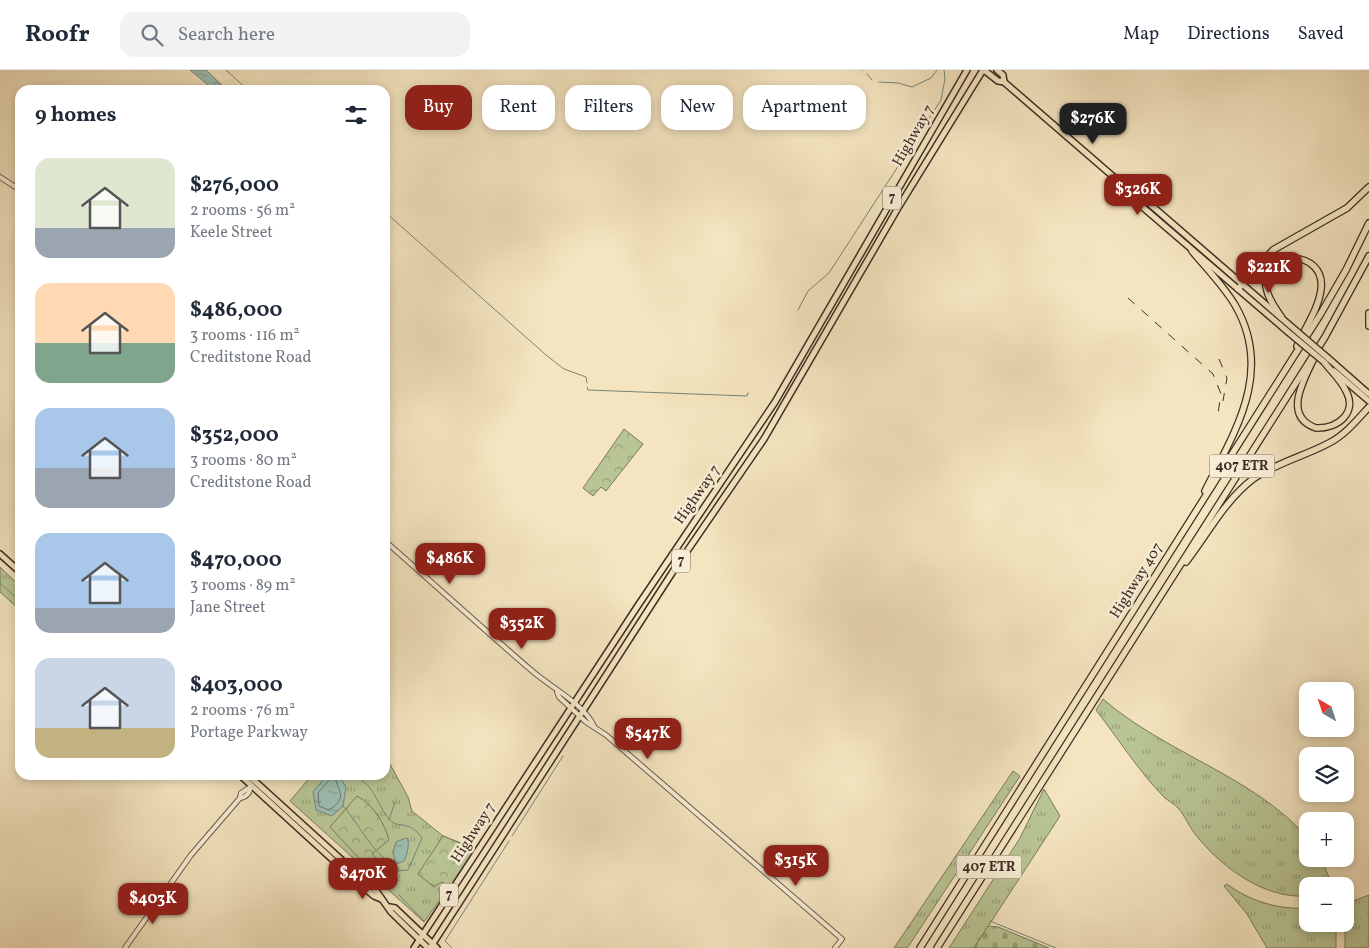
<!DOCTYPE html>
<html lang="en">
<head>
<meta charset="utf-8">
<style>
  body { margin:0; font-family:Vollkorn,serif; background:#f2f2f3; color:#1f2937; height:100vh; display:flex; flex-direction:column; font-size:19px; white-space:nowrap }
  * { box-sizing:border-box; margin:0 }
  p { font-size:16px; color:#747a83 }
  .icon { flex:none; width:28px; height:28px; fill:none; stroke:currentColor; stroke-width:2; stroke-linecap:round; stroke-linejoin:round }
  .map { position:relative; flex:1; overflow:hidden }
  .panel { position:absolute; left:15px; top:15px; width:375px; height:695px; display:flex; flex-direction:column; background:#fff; border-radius:15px; box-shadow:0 2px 8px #0003 }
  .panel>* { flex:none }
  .hud { position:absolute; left:405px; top:15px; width:475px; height:45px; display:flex; gap:10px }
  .needle { width:32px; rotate:321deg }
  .fabs { position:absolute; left:1299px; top:612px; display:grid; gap:10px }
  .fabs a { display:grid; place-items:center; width:55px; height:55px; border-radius:10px; background:#fff; box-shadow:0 2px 8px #0003; font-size:25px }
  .price { position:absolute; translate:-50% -42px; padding:0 11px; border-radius:10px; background:#8f2418; color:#fff; font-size:16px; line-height:32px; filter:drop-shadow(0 1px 2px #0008) }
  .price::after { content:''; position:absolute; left:50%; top:30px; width:15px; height:11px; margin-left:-8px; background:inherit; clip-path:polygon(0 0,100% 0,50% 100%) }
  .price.selected { background:#222; color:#fff }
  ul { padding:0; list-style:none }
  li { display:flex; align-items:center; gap:15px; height:125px; padding:0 20px }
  li span { display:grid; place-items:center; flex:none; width:140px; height:100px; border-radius:15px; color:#555 }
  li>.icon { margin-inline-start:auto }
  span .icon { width:60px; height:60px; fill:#fffc; stroke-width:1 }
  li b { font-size:21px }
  h2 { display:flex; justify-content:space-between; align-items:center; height:60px; padding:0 20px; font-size:21px }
  .tag { padding:0 18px; border-radius:15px; background:#fff; box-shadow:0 2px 8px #0003; font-size:18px; line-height:45px }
  .tag.selected { background:#8f2418; color:#fff }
  header { display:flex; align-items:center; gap:30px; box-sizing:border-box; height:70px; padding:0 25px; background:#fff; border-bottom:1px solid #e0e1e3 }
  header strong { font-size:24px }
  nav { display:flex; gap:28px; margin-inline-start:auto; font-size:18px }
  .search { width:350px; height:45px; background:#f2f2f3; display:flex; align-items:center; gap:12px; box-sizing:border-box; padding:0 18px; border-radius:15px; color:#747a83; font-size:19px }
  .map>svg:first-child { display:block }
</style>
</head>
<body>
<header>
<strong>Roofr</strong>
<div class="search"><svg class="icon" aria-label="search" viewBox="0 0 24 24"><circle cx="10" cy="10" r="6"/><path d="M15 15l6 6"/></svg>Search here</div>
<nav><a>Map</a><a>Directions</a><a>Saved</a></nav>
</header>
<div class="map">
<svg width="1369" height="878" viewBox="0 0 1369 878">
  <defs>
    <pattern id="grass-tufts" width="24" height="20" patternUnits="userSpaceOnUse" patternTransform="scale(1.25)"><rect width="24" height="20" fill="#b9c594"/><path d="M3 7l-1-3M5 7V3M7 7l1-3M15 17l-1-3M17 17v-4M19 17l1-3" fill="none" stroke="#98a079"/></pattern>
    <pattern id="forest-crowns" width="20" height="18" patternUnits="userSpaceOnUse" patternTransform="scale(1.25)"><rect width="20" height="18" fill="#b9c594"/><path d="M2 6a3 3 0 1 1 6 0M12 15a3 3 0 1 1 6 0" fill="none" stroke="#98a079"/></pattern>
    <pattern id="cemetery-stones" width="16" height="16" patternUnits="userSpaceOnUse" patternTransform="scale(1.25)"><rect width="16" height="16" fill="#b9c594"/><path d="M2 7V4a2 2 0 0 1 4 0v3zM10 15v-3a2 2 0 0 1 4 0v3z" fill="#98a079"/></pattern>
    <pattern id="water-ripples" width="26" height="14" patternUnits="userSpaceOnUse" patternTransform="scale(1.25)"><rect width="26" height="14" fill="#9cbfb2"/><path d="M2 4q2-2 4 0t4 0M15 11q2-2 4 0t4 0" fill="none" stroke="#819c91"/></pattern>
  </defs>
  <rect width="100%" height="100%" fill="#f4e5c0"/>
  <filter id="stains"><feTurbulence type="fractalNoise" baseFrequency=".004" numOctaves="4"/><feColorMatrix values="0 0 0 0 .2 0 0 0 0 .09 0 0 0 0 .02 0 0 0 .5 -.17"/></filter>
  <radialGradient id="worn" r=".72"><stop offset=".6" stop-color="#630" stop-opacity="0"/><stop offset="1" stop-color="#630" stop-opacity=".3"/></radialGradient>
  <g fill="url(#grass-tufts)" stroke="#7c7a5d">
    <polygon points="0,497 20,516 20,540 0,522"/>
    <path d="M1103,629C1165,683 1253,706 1307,767L1308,789H1321L1333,816H1308L1307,826C1264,829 1221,797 1195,764C1189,756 1184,745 1179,739C1175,734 1168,731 1164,727C1140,703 1117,667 1096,640Z"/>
    <polygon points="385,685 408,727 412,741 443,766 461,773 461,801 424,852 290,731 312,705 385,705"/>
    <polygon points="1013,701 1020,706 910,874 907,878 894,878"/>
    <polygon points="1044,719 1060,746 974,878 949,878 1020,768"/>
    <path d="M1227,814C1249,831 1280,840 1307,838L1308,854H1336V878H1267L1247,844L1224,816Z"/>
    <polygon points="1369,825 1369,876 1367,878 1345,878 1345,834"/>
  </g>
  <g fill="url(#forest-crowns)" stroke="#7c7a5d">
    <polygon points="624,359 643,374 606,421 601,417 593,426 583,418"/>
    <path d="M357,726C373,734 385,754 389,770L372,784L391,804L389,817L371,801L330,757Z"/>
    <polygon points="443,766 465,775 472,783 451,816 441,812 434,817 418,804"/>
  </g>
  <polygon fill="url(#cemetery-stones)" stroke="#7c7a5d" points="988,856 998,857 1049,878 974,878"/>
  <g fill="url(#water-ripples)" stroke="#76857a">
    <polygon points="190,0 206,0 227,20 214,20"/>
    <polygon points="327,705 339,705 346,717 343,736 332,746 316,740 313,722"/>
    <path d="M406,768L408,769C409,777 407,784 404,791L396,794L393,783L396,772Z"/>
  </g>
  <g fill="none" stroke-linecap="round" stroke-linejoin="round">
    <path stroke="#6d766c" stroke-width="1" d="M330,705L329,710L318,723L319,736L329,740C350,727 336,720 335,705"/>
    <g stroke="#76857a" stroke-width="1">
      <polyline points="226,0 248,20"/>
      <polyline points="862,0 863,0"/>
      <polyline points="867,4 872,10"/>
      <polyline points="879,12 898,13 912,17 931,8 937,0"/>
      <polyline points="385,142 546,285 564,299 586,307 587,313"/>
      <polyline points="798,240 808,221 829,203 941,30 945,9 944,0"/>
      <polyline points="587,317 588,320 747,326 748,323"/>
      <polyline points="0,513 20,531"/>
      <path d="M354,705V707C374,712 377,736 390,750C397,759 409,749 422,768L408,800L395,801V807L399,811"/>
      <path d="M343,736C356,749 378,793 396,794L399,800"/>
      <polyline points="389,750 395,732"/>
      <polyline points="512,766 563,686"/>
      <polyline points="399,825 424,851"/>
      <polyline points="990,851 1056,878"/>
      <polyline points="452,878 445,871 509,771"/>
    </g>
    <g stroke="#6c5c4c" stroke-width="6">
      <g id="minor">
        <polyline points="0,107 20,120"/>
        <path d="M385,471C434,514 482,558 531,600C550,617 583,633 594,656"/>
        <polyline points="557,622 559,627 586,652 606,665 842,869 835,878"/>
        <path d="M240,728C247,727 250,723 251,716"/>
        <polyline points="125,878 191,785 240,728 241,723 252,716"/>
      </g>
    </g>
    <g stroke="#3e2e26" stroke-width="8">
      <g id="major">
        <polyline points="984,0 998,11 1004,12 1138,128 1144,129 1293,258"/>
        <polyline points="997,0 1003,5 1004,12"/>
        <polyline points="1138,128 1139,134 1288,262"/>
        <polyline points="1328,288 1369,324"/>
        <polyline points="1334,301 1369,331"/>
        <polyline points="0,484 20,502"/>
        <polyline points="240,705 356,811 374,826 381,829"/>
        <polyline points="248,705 377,822 391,842 428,878"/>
        <polyline points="390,837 395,838 437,878"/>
        <polyline points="414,878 637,537 775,332 967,0"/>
        <polyline points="430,878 672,503 764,369 898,138 983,0"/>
      </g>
    </g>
    <g stroke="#3e2e26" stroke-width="8">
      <g id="highway">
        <path d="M1192,181C1206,198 1223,215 1235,235C1274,302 1235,361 1205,421"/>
        <polyline points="1238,219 1273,180 1347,138 1369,117"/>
        <polyline points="1369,243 1369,256"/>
        <path d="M1282,248C1276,239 1268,229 1266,217C1262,178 1326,179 1321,219C1319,238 1305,258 1297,276"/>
        <path d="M1315,286C1305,308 1281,346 1316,358C1337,359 1358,343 1346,321C1341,310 1331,301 1324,292"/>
        <path d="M1186,492C1207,465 1225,430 1253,409C1276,393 1305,386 1329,373C1345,365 1357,350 1369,337"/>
        <polyline points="920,878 1320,245 1346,200 1369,153"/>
        <polyline points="937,878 1325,267 1369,186"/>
      </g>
    </g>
    <use href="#minor" stroke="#f8eed6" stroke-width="4"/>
    <use href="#major" stroke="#f4e5c0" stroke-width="5"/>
    <use href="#highway" stroke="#f4e5c0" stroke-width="5.5"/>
    <g stroke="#3e2e26" stroke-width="1" stroke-dasharray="9 9" stroke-linecap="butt">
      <polyline points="1128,228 1213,304 1221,324 1217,350"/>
      <polyline points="1219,289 1227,308 1223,331"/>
    </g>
    <g stroke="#3e2e26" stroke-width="8" stroke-linecap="butt">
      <g id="major-bridge">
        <polyline points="1293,258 1328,288"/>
        <polyline points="1288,262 1324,292"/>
      </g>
    </g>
    <use href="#major-bridge" stroke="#f4e5c0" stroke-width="5"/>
  </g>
  <g text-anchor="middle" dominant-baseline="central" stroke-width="5" stroke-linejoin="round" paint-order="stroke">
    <g fill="#f8eed6" stroke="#76685b" stroke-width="1">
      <rect x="883" y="116.5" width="18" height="23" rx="4"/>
      <rect x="1209.5" y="384.5" width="65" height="23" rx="4"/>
      <rect x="672" y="479.5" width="18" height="23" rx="4"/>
      <rect x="956.5" y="785.5" width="65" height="23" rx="4"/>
      <rect x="440" y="813.5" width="18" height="23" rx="4"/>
    </g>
    <g font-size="14" font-weight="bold" fill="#3e2e26">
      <text x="892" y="128">7</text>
      <text x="1242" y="396">407 ETR</text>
      <text x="681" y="491">7</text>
      <text x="989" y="797">407 ETR</text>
      <text x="449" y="825">7</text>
    </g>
    <g font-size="15" fill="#3e2e26" stroke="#f8eed6">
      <text transform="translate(914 66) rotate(-60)">Highway 7</text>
      <text transform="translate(698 425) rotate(-55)">Highway 7</text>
      <text transform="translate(1137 511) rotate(-58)">Highway 407</text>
      <text transform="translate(474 763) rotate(-57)">Highway 7</text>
    </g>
  </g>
  <rect width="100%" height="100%" filter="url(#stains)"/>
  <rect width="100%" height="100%" fill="url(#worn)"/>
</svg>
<div class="fabs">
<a><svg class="needle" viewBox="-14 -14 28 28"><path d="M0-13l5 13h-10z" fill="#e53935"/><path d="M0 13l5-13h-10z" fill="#747a83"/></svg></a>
<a><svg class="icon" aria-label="layers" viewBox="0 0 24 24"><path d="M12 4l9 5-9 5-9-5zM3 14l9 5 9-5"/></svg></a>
<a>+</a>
<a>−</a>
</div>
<b class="price selected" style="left:1093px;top:75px">$276K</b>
<b class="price" style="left:1138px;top:146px">$326K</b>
<b class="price" style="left:1269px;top:224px">$221K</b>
<b class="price" style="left:450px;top:515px">$486K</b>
<b class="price" style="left:522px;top:580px">$352K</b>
<b class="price" style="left:648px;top:690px">$547K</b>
<b class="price" style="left:796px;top:817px">$315K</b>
<b class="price" style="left:363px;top:830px">$470K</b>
<b class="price" style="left:153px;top:855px">$403K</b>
<div class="hud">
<a class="tag selected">Buy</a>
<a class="tag">Rent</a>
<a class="tag">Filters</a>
<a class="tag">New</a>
<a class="tag">Apartment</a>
</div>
<section class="panel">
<h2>9 homes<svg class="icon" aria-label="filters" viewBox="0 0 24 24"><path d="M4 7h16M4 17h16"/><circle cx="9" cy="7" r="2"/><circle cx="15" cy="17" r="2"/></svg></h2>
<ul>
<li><span style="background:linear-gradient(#dfe7d0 70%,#9aa5b1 0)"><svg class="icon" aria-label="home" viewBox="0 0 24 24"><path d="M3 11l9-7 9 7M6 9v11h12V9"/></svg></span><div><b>$276,000</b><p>2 rooms · 56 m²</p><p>Keele Street</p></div></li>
<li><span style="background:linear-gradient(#ffd9b3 60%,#7fa58c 0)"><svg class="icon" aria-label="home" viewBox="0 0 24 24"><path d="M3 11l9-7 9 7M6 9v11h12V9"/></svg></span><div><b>$486,000</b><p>3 rooms · 116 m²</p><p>Creditstone Road</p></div></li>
<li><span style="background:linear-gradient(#a9c7e8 60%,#9aa5b1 0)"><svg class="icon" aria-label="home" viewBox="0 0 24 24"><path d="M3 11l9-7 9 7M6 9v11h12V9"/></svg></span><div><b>$352,000</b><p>3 rooms · 80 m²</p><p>Creditstone Road</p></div></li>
<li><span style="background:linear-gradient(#a9c7e8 75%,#9aa5b1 0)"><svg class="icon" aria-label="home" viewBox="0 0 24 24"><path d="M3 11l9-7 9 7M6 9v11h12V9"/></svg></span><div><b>$470,000</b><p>3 rooms · 89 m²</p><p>Jane Street</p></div></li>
<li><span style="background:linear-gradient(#c9d6e8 70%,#c2b280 0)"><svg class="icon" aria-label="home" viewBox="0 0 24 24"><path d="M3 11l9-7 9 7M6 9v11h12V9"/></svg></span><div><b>$403,000</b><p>2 rooms · 76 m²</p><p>Portage Parkway</p></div></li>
</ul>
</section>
</div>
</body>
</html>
